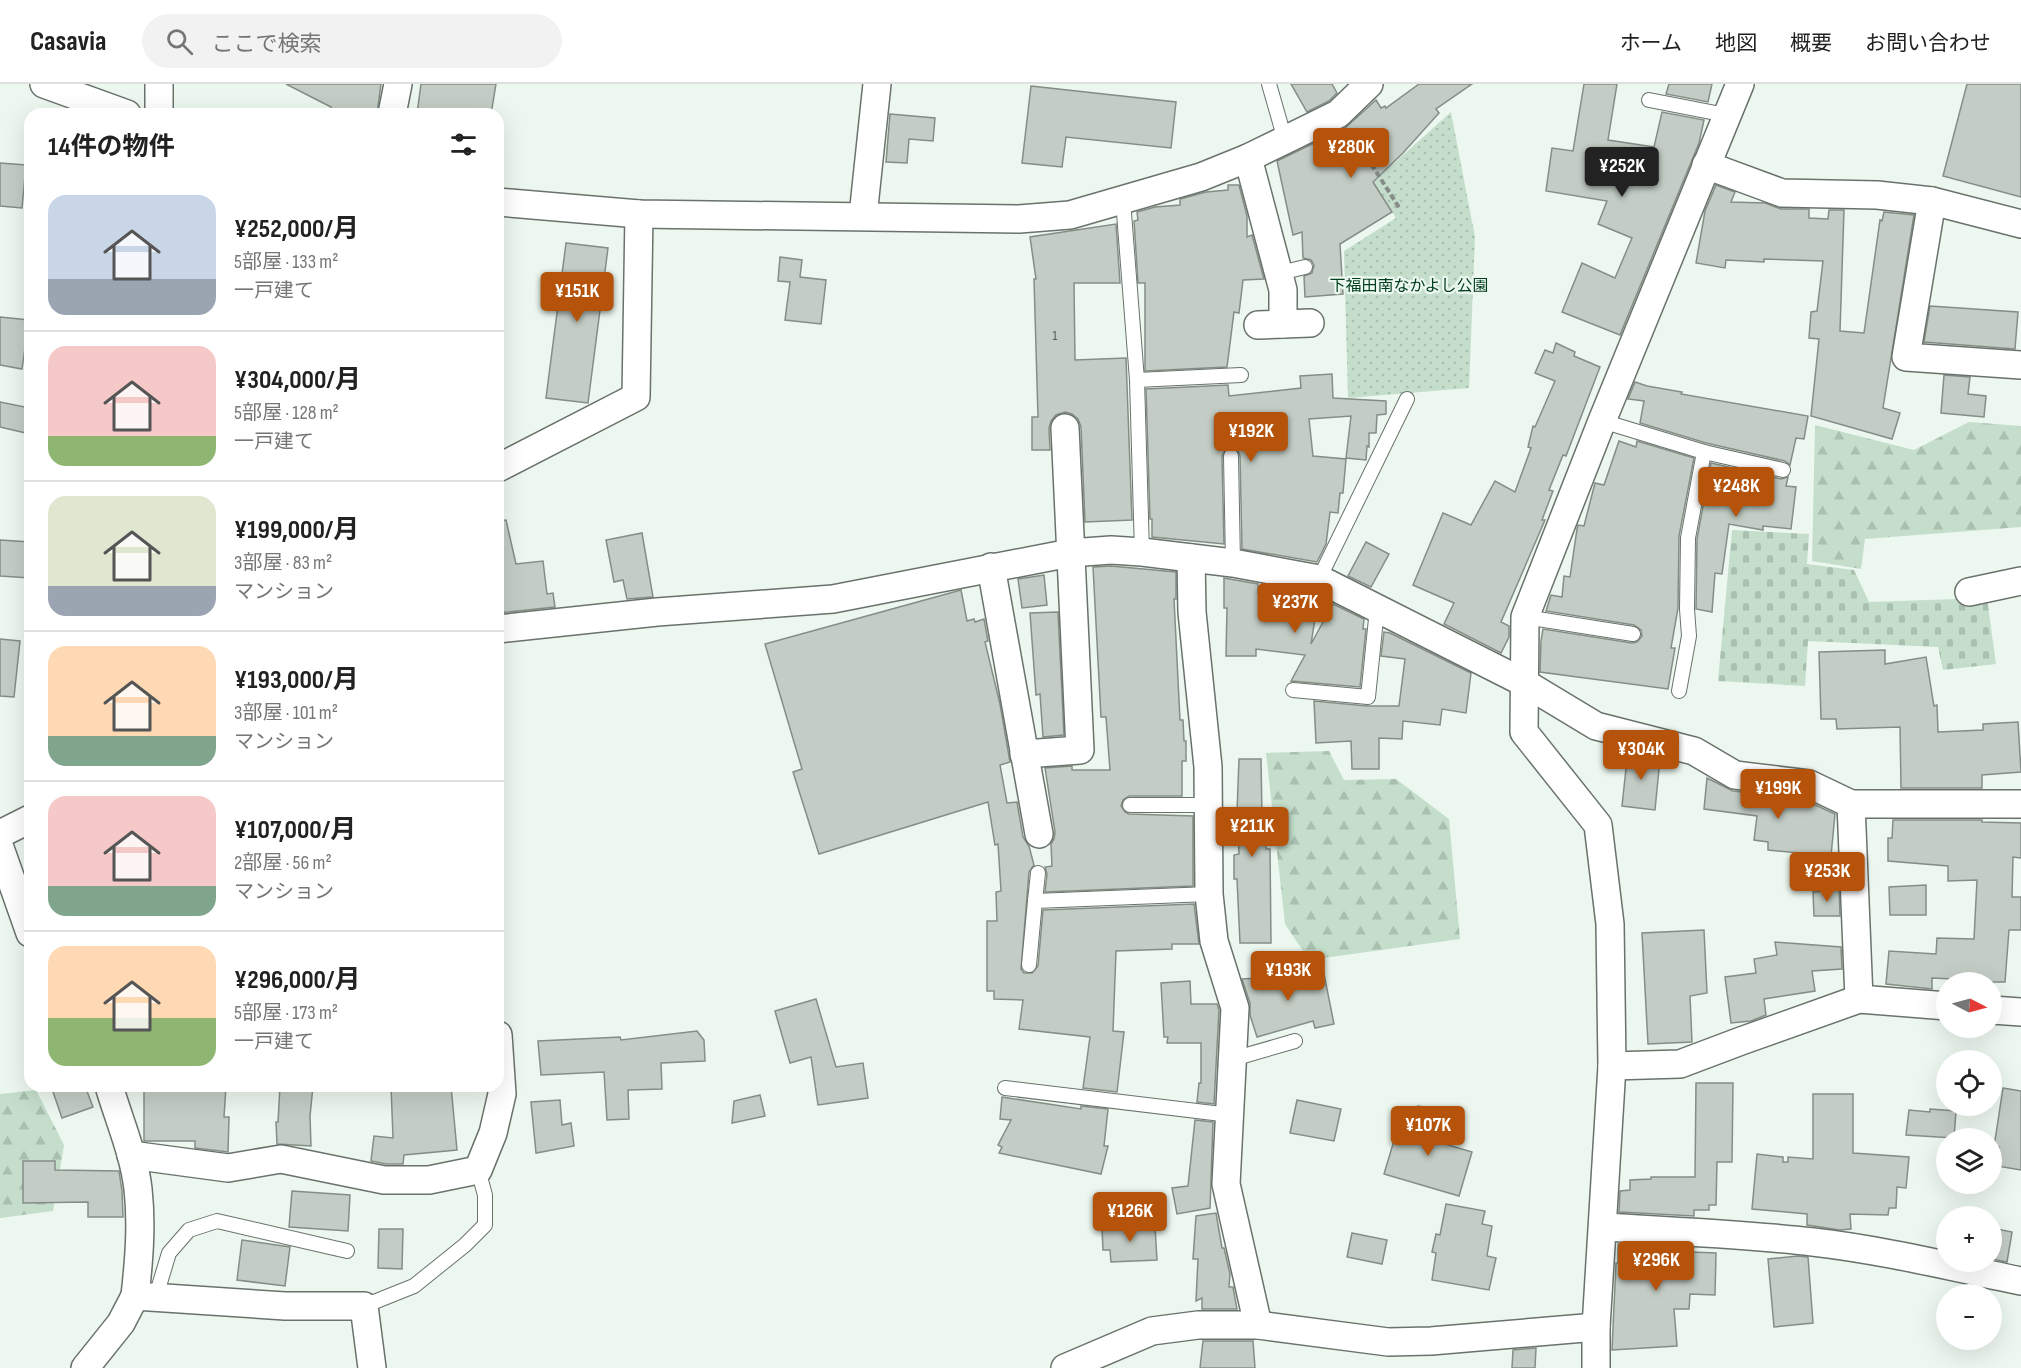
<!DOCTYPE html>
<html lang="ja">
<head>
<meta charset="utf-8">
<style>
  body { margin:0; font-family:"Sofia Sans Condensed","Noto Sans JP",sans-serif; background:#f2f2f2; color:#222; height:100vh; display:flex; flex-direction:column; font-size:22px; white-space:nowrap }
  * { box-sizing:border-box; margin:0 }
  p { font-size:20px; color:#767676 }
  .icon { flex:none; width:33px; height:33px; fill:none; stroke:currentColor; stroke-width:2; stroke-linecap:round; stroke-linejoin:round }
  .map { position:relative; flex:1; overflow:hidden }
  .side { position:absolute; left:24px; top:24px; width:480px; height:984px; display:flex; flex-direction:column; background:#fff; border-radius:18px; box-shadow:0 6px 24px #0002 }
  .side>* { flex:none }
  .needle { width:39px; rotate:96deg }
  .controls { position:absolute; left:1936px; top:888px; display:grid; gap:12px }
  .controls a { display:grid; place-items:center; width:66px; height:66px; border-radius:50%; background:#fff; box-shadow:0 6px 24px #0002; font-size:30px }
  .price { position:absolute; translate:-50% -51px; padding:0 14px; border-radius:6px; background:#b45309; color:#fff; font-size:20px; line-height:39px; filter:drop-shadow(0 2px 3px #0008) }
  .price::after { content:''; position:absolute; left:50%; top:36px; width:18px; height:14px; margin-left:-9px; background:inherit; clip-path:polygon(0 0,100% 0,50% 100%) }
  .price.on { background:#222; color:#fff }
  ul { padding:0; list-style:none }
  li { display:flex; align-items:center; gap:18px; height:150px; padding:0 24px }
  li+li { border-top:2px solid #e0e0e0 }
  li span { display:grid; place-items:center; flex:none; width:168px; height:120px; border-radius:18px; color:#555 }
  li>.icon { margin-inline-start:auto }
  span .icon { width:72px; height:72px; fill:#fffc; stroke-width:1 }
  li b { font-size:26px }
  h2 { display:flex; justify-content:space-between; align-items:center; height:72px; padding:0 24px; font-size:26px }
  header { display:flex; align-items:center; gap:36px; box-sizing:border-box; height:84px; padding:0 30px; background:#fff; border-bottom:2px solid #e0e0e0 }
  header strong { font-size:28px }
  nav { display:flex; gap:33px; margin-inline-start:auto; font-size:21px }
  .search { width:420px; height:54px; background:#f2f2f2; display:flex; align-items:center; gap:15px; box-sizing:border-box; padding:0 21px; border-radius:33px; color:#767676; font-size:22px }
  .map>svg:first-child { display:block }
</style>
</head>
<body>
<header>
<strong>Casavia</strong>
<div class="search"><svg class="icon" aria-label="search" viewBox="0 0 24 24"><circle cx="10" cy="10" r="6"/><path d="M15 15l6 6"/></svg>ここで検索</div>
<nav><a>ホーム</a><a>地図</a><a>概要</a><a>お問い合わせ</a></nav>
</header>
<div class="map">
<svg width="2021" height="1284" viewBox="0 0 2021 1284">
  <defs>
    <pattern id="forest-firs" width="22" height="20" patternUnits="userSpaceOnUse" patternTransform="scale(1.5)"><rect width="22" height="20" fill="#c4decb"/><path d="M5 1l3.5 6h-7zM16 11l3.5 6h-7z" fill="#a9bfaf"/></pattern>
    <pattern id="cemetery-stones" width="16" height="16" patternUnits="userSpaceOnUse" patternTransform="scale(1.5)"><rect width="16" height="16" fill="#c4decb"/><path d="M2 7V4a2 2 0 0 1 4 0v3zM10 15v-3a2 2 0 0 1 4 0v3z" fill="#a9bfaf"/></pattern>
    <pattern id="park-dots" width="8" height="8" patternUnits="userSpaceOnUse" patternTransform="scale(1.5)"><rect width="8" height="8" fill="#c4decb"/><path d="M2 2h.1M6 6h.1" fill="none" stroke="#a9bfaf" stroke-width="1.8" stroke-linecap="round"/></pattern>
  </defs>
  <rect width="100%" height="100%" fill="#ecf7ef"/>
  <g fill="url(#forest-firs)">
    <polygon points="1969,338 2021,342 2021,443 1865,455 1861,485 1812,477 1815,341 1914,366"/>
    <polygon points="1329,667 1344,696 1396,695 1449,735 1460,855 1309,876 1285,840 1266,669"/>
    <polygon points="36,1006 64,1061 53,1127 0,1134 0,1010"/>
  </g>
  <polygon fill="url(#cemetery-stones)" points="1732,446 1809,450 1807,480 1854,486 1869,518 1987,514 1996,580 1943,586 1938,563 1808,557 1805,602 1718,597"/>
  <polygon fill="url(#park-dots)" points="1451,28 1475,153 1469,304 1348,314 1344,167 1396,134 1373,98"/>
  <g fill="#c3cdc5" stroke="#848e87" stroke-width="1.5">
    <polygon points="286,0 381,0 377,30 330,30 331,23"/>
    <polygon points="421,0 496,0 491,30 417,30"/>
    <polygon points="1291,0 1332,0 1337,9 1329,17 1307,28"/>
    <polygon points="1419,0 1472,0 1436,25 1439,29 1403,69 1373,98 1392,128 1340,160 1343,210 1305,213 1304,192 1312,189 1314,181 1311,176 1303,174 1302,148 1293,151 1277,77 1345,44 1376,16 1381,24 1385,22 1386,24"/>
    <polygon points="1584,0 1617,0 1608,56 1654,63 1662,28 1704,36 1699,59 1620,251 1562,228 1582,179 1615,194 1632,154 1598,140 1607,117 1546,107 1552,64 1573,67"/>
    <polygon points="1669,0 1712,0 1708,18 1666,10"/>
    <polygon points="1967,0 2021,0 2021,113 1943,92"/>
    <polygon points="1031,2 1176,18 1171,64 1066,53 1062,83 1022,79"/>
    <polygon points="890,30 935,34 933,57 909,55 907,79 886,78"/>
    <polygon points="0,79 26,81 22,124 0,122"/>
    <polygon points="1228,101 1239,101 1247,132 1247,153 1252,151 1264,195 1243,196 1239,229 1234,228 1227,283 1145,287 1145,199 1138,199 1134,137 1138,136 1137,128 1155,123 1180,121 1180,115 1206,108 1228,106"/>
    <polygon points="1716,101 1735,108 1731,118 1765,119 1781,125 1809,125 1809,134 1828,135 1829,126 1844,126 1840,247 1864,249 1880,136 1882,137 1884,128 1914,131 1883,324 1900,329 1892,355 1811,332 1819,255 1809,254 1811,228 1817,227 1823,177 1764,175 1764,178 1726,176 1725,184 1696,179 1705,127"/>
    <polygon points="1116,140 1120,199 1074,199 1075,276 1126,274 1132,436 1085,438 1081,343 1078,335 1072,330 1065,328 1056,331 1051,337 1049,344 1050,366 1032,366 1032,333 1038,333 1034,195 1036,195 1030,153"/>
    <polygon points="566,159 608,164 588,319 546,314"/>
    <polygon points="780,173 802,176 800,193 826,196 821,240 785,236 790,198 778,197"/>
    <polygon points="1930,222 2018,228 2015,265 1924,258"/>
    <polygon points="0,233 29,236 22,285 0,281"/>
    <polygon points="1556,259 1575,268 1574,272 1600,283 1566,372 1563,371 1549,406 1553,407 1542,436 1545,436 1501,538 1509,542 1509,553 1501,569 1444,540 1454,519 1413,501 1443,429 1471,441 1495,397 1515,408 1531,364 1528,363 1533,342 1535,343 1555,297 1535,289 1545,266 1553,269"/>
    <polygon points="1332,290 1333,314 1386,317 1386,330 1377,331 1376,349 1369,349 1369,363 1367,362 1366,376 1346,374 1351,332 1309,335 1313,372 1346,375 1343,409 1340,409 1338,429 1330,428 1326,460 1317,478 1242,465 1240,372 1238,367 1231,363 1226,365 1222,372 1224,460 1152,453 1152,435 1150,435 1146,305 1228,301 1229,312 1301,304 1300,292"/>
    <polygon points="1944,291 1970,293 1968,310 1986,312 1984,333 1941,329"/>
    <polygon points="1635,298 1647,302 1682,308 1681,310 1808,332 1804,355 1796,354 1790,381 1785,377 1706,359 1640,339 1644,317 1628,315"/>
    <polygon points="0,318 30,324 30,350 0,343"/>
    <polygon points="1619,357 1636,363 1637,357 1694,374 1679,452 1678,524 1671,564 1675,564 1668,605 1540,588 1541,557 1543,545 1632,559 1637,558 1642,552 1641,546 1634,541 1546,527 1551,511 1562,513 1564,492 1570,493 1577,445 1578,441 1584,442 1595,399 1604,401"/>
    <polygon points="1711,379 1781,395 1788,393 1786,402 1796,403 1791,445 1763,442 1763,446 1729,440 1722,490 1715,489 1712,528 1696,525 1697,455"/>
    <polygon points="506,436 516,480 543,477 547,510 553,509 555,523 498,529 498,437"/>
    <polygon points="642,449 653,513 627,515 623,496 614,498 606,456"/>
    <polygon points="0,456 30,458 30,494 0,492"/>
    <polygon points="1366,458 1389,470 1371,503 1348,492"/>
    <polygon points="1111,482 1176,488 1176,515 1174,515 1180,636 1183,636 1184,657 1186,657 1186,677 1182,677 1182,712 1129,712 1123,716 1121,722 1125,728 1129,730 1193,732 1193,802 1045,808 1047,790 1045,783 1052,782 1051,760 1054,755 1055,748 1045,684 1072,682 1072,686 1110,686 1106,633 1101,633 1093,483"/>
    <polygon points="1044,491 1047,521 1022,524 1018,495"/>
    <polygon points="1224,494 1258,500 1258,509 1318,516 1311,560 1333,520 1364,535 1363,545 1366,545 1360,603 1291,597 1305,571 1256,565 1256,572 1226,572 1227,524 1224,524"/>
    <polygon points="961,506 967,537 974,535 975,538 984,535 988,557 985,558 1000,620 1010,678 1000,681 1007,719 1017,718 1023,753 1029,762 1034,781 1029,788 1021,885 1024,889 1032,889 1038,882 1043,826 1194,820 1199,860 1172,860 1172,865 1116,867 1113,947 1124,948 1117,1008 1083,1004 1090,953 1019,945 1023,916 994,915 994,907 987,907 987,837 997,837 996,808 1001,807 998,760 995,761 988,718 819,770 793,688 802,685 765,560"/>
    <polygon points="1058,528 1064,651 1043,653 1040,610 1036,611 1030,529"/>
    <polygon points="1384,548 1390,549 1471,589 1466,629 1442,625 1440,641 1403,637 1402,655 1379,654 1379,685 1352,685 1351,657 1316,659 1314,617 1367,622 1399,622 1405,575 1381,572"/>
    <polygon points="0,555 20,557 14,613 0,612"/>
    <polygon points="1885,566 1885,580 1926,573 1934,622 1937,621 1938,648 1983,646 1983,640 2018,638 2021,688 1982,691 1982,704 1901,704 1900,643 1837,645 1836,635 1821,635 1819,568"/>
    <polygon points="1628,666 1660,675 1655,726 1622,722"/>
    <polygon points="1239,675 1261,675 1262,732 1265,732 1266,765 1270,765 1271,859 1240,859 1237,795 1234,795 1234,771 1239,770 1237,728"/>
    <polygon points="1707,694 1733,707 1771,711 1771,714 1809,718 1835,730 1831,772 1768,766 1768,758 1754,756 1757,732 1704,725"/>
    <polygon points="1893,736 1982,736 1982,738 2021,739 2021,774 2013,773 2012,813 2021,813 2021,846 2009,846 2005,898 1974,898 1974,896 1932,894 1932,905 1886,900 1889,867 1936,870 1937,854 1974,855 1977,796 1948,797 1948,782 1888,777 1888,754 1892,754"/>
    <polygon points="1926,801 1926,831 1890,831 1889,803"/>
    <polygon points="1839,806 1840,832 1814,832 1813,808"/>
    <polygon points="1704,846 1707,909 1690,912 1692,958 1648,960 1642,849"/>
    <polygon points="1775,858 1841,863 1842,885 1812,887 1815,907 1764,915 1766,931 1751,937 1731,939 1725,893 1756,889 1754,875 1777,871"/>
    <polygon points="1324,890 1334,940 1315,944 1313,937 1257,953 1250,931 1250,919 1242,895"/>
    <polygon points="1190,897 1191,920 1217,920 1219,926 1214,1020 1197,1018 1199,999 1201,999 1201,959 1167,959 1168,953 1164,953 1161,899"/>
    <polygon points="816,915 836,983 863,979 868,1014 818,1021 811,973 790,979 775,927"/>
    <polygon points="697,947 704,956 705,977 661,979 662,1005 628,1006 629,1035 607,1036 604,988 541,991 538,957 620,953 621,956"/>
    <polygon points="1696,999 1733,999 1732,1078 1717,1078 1716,1121 1709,1121 1709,1126 1694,1126 1694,1132 1619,1128 1620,1107 1630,1106 1630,1096 1651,1095 1651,1093 1695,1093"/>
    <polygon points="51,1002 85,1002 93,1023 62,1034"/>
    <polygon points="144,1002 226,1002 224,1033 229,1033 228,1068 195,1064 195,1057 144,1057"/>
    <polygon points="280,1002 313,1002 310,1032 311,1062 277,1060 276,1038 278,1038"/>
    <polygon points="391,1002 451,1002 457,1066 404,1071 403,1080 386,1080 371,1077 374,1052 393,1054"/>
    <polygon points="2003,1004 2021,1007 2021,1086 1997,1082 1999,1063 1994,1063"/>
    <polygon points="1813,1010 1853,1010 1853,1069 1909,1073 1906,1104 1897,1103 1896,1124 1889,1124 1888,1131 1850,1130 1851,1145 1840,1146 1807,1141 1807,1130 1752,1125 1757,1070 1783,1073 1783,1078 1788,1078 1788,1073 1813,1075"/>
    <polygon points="760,1011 765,1032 732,1039 734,1017"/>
    <polygon points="1002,1013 1081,1025 1081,1022 1108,1025 1104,1062 1108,1062 1101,1090 999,1069 1002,1063 998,1061 1011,1036 1000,1035"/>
    <polygon points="560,1016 562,1041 571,1039 574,1062 536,1069 531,1018"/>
    <polygon points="1297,1016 1341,1025 1334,1057 1290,1049"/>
    <polygon points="1418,1022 1442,1027 1438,1058 1472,1068 1459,1112 1384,1090 1396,1050 1413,1055"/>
    <polygon points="1930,1025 1956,1027 1954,1054 1906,1051 1909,1026 1930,1028"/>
    <polygon points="1195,1036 1213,1038 1210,1124 1177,1130 1172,1104 1188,1102"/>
    <polygon points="23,1077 55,1077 55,1086 119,1087 122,1107 123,1133 88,1133 88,1118 23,1119"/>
    <polygon points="292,1107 350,1111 348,1147 289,1143"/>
    <polygon points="1446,1120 1485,1127 1482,1140 1492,1142 1487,1172 1496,1174 1489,1206 1432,1196 1436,1169 1432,1168 1436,1150 1440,1151"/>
    <polygon points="1216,1129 1222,1164 1224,1164 1230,1190 1229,1203 1233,1203 1237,1225 1202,1225 1202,1214 1196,1217 1198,1175 1193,1175 1196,1132"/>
    <polygon points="1155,1142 1157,1176 1111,1178 1110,1166 1103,1166 1102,1144"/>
    <polygon points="1992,1144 2012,1148 2007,1178 1992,1175"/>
    <polygon points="379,1145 403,1145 402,1185 378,1184"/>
    <polygon points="1352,1149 1387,1156 1382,1180 1347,1173"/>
    <polygon points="242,1156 290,1163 285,1202 237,1196"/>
    <polygon points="1618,1160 1693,1164 1692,1168 1716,1169 1715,1211 1690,1210 1689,1225 1674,1225 1677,1262 1612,1266 1616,1179 1618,1179"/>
    <polygon points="1798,1172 1808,1173 1813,1239 1774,1243 1768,1175"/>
    <polygon points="1203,1257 1253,1257 1255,1284 1200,1284"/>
    <polygon points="1536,1264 1535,1284 1512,1284 1513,1266"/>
  </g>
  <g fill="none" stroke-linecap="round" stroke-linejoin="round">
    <g stroke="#69726b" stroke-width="16">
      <g id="service">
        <polyline points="1269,0 1285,56"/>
        <polyline points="1649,16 1726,31"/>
        <polyline points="1123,116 1137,296 1142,468"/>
        <polyline points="1280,189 1305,183"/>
        <polyline points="1137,296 1241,291"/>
        <polyline points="1602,337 1704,368 1783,386"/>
        <polyline points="1231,372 1233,479"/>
        <polyline points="1319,495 1407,315"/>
        <polyline points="1525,533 1633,550"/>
        <polyline points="1293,606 1368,613 1377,525"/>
        <polyline points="1679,607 1689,552 1687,525 1688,454 1704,368"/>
        <polyline points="1130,721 1208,721"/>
        <polyline points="1038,789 1035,817 1209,810"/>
        <polyline points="1029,881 1035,817"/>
        <polyline points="1233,975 1295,957"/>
        <polyline points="1005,1004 1230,1031"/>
        <polyline points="156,1212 169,1169 189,1146 217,1137 347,1167"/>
        <polyline points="364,1222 414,1202 465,1161 485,1141 485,1111 478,1086"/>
      </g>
    </g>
    <g stroke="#69726b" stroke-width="30">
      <g id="minor">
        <polyline points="44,0 127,30"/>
        <polyline points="159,30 159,0"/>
        <polyline points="392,30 398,0"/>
        <polyline points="1248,74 1283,206 1283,240"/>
        <polyline points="1706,81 1782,109 1877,111 1932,117 2021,140"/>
        <polyline points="1932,117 1906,273 2021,281"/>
        <polyline points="498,118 639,130 1019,135 1070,131 1201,93 1248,74 1338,30 1369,0"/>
        <polyline points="863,132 877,0"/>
        <polyline points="1258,241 1310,239"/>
        <polyline points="498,384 636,313 639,130"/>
        <polyline points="1191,474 1192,528 1208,683 1209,810 1214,857 1235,924 1226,1100 1258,1241"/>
        <polyline points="991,483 1039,750"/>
        <polyline points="1969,508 2021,497"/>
        <polyline points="498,545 657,528 833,515 1070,469 1111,466 1142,468 1233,479 1319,495 1523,598 1596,642 1694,667 1735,691 1809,700 1851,720 2021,720"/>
        <polyline points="1024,670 1080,666 1065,344"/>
        <polyline points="1851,720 1859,915"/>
        <polyline points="0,750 30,735"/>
        <polyline points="0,764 30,849"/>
        <polyline points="1992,926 2021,928"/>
        <polyline points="1612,982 1680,980 1741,957 1859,915 1947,922"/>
        <path d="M109,1002C119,1036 134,1070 138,1105C142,1141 139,1176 135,1212"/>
        <polyline points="131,1071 228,1084 281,1075 384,1096 429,1096 478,1086 493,1049 502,1010 498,951"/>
        <path d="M1603,1143C1673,1147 1743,1150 1813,1158C1883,1166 1952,1183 2021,1197"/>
        <polyline points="85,1284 121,1239 135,1212 285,1222 364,1222 372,1284"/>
        <polyline points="1065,1284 1152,1247 1198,1241 1258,1241 1388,1258 1431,1257 1596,1243"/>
        <polyline points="1596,1284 1596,1243 1612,982 1610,840 1598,741 1524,648 1525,533 1602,337 1740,0"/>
      </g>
    </g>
    <polyline stroke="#868d88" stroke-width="4" stroke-dasharray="6 3" stroke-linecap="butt" points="1352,50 1400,125"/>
    <use href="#service" stroke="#fff" stroke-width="14"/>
    <use href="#minor" stroke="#fff" stroke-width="27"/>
  </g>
  <g text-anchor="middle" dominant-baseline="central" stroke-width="4.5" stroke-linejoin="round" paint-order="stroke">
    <g font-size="14" fill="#565c58">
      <text x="1055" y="251">1</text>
    </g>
    <g font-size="16" fill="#003e1d" stroke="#ecf7ef">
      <text x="1409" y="202">下福田南なかよし公園</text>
    </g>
  </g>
</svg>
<div class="controls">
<a><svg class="needle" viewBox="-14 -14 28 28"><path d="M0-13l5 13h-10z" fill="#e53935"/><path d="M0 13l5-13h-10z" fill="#767676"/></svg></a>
<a><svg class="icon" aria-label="locate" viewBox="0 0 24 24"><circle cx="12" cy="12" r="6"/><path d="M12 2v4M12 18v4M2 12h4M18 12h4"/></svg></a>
<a><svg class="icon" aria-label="layers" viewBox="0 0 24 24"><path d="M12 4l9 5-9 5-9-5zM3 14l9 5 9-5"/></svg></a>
<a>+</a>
<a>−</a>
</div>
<b class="price" style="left:1351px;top:95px">¥280K</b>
<b class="price on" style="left:1622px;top:114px">¥252K</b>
<b class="price" style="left:577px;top:239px">¥151K</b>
<b class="price" style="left:1251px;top:379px">¥192K</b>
<b class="price" style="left:1736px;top:434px">¥248K</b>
<b class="price" style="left:1295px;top:550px">¥237K</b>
<b class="price" style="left:1641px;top:697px">¥304K</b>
<b class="price" style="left:1778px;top:736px">¥199K</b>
<b class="price" style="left:1252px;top:774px">¥211K</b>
<b class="price" style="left:1827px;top:819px">¥253K</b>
<b class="price" style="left:1288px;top:918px">¥193K</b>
<b class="price" style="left:1428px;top:1073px">¥107K</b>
<b class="price" style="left:1130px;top:1159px">¥126K</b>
<b class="price" style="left:1656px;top:1208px">¥296K</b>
<section class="side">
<h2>14件の物件<svg class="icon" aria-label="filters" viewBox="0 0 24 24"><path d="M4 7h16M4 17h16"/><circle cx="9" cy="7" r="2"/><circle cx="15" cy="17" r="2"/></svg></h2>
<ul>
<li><span style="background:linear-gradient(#c9d6e8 70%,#9aa5b1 0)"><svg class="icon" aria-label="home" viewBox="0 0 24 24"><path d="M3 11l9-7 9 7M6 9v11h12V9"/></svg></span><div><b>¥252,000/月</b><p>5部屋 · 133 m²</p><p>一戸建て</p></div></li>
<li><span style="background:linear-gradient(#f6c9c9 75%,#8fb573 0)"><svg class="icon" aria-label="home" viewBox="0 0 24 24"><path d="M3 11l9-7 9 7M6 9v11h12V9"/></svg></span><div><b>¥304,000/月</b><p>5部屋 · 128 m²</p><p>一戸建て</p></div></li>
<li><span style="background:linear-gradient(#dfe7d0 75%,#9aa5b1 0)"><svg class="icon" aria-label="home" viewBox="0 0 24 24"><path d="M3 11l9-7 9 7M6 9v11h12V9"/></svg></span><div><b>¥199,000/月</b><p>3部屋 · 83 m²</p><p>マンション</p></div></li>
<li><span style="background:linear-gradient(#ffd9b3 75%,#7fa58c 0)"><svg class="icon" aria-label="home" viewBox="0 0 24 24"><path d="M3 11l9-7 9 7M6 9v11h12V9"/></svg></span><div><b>¥193,000/月</b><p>3部屋 · 101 m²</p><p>マンション</p></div></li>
<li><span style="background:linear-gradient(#f6c9c9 75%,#7fa58c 0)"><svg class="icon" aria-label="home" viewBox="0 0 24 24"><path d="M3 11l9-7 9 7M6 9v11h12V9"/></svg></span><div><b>¥107,000/月</b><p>2部屋 · 56 m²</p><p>マンション</p></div></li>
<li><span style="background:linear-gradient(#ffd9b3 60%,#8fb573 0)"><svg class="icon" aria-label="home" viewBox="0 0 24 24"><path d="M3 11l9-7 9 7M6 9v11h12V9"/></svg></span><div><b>¥296,000/月</b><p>5部屋 · 173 m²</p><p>一戸建て</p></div></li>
</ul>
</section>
</div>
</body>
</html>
